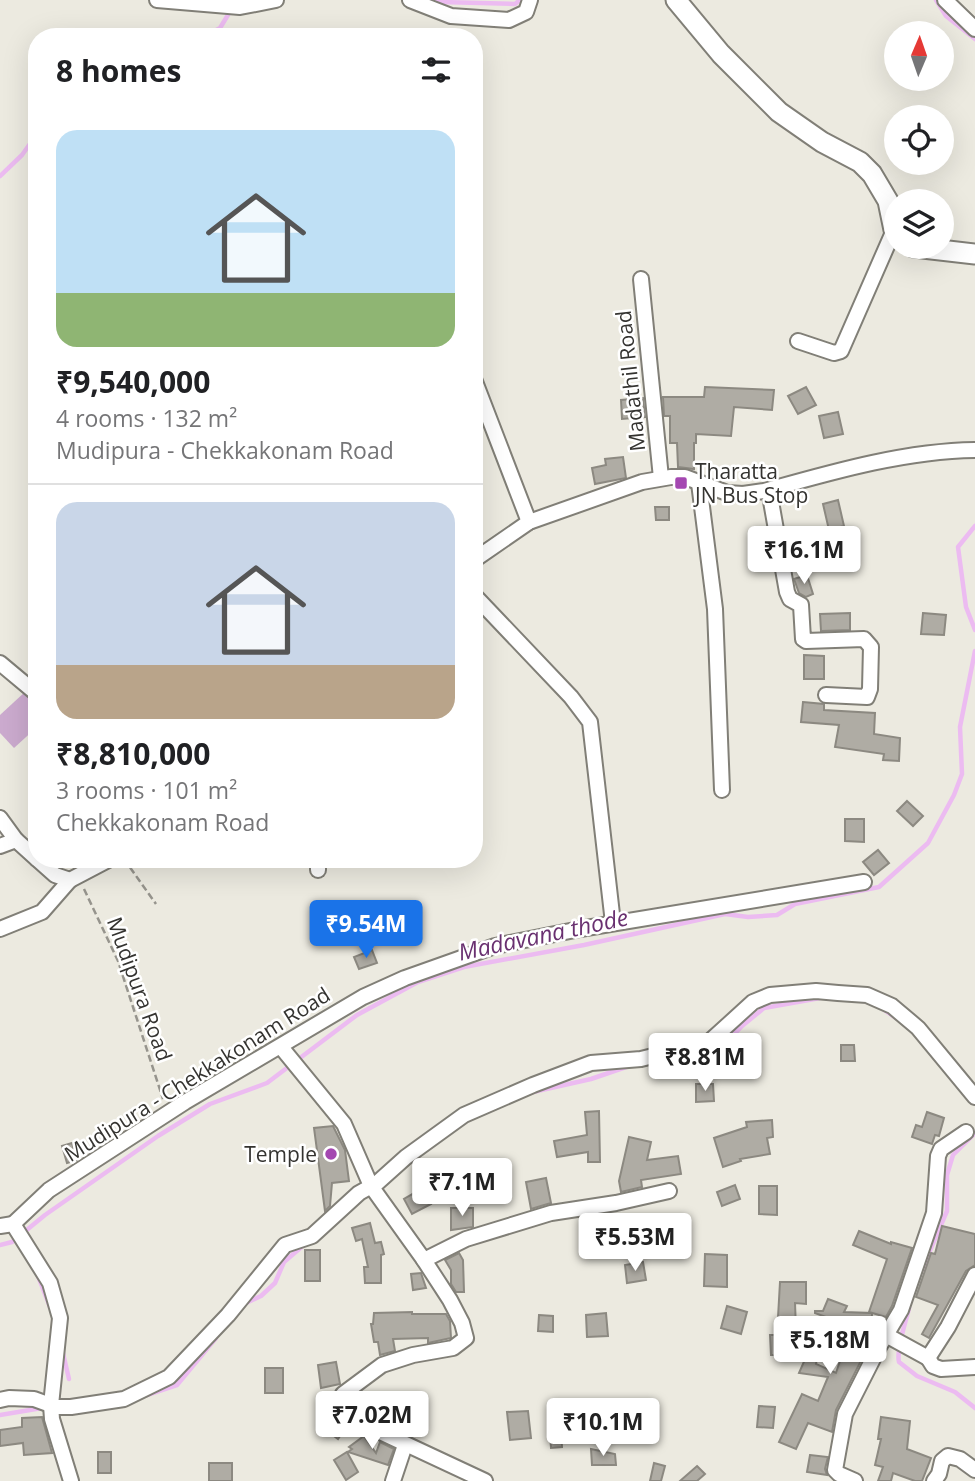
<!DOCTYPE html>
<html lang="en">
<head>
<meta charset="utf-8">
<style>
  body { margin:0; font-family:"Open Sans",sans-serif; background:#f2f2f2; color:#202124; height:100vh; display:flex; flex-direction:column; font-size:26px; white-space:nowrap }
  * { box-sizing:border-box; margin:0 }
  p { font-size:23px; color:#757577 }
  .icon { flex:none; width:38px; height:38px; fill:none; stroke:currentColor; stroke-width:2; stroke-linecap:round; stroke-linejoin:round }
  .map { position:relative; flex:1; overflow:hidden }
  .details { position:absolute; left:28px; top:28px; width:455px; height:840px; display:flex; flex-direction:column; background:#fff; border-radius:28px; box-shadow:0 7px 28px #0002 }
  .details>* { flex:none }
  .needle { width:46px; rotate:2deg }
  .fabs { position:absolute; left:884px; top:21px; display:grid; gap:14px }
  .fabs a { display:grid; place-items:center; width:70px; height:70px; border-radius:50%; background:#fff; box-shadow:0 7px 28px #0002; font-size:35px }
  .price { position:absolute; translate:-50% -60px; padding:0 16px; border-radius:7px; background:#fff; color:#222; font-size:23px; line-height:46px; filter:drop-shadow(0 2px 4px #0008) }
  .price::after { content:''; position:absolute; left:50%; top:42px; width:21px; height:16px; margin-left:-10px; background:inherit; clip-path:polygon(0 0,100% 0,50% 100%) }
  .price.selected { background:#1a73e8; color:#fff }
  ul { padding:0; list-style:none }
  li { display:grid; align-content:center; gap:14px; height:371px; padding:0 28px }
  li+li { border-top:2px solid #e0e0e0 }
  li span { display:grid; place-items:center; height:217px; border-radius:21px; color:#555 }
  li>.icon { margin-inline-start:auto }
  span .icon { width:126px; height:126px; fill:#fffc; stroke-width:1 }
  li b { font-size:30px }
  h2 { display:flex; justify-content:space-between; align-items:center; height:84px; padding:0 28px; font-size:30px }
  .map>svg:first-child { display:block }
</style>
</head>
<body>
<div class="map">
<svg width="975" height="1481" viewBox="0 0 975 1481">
  <rect width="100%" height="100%" fill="#eceae0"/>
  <polygon fill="#cbaace" points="26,691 37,702 37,727 14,748 0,733 0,715"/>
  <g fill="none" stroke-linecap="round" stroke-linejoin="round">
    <g stroke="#ecbbf1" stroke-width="4.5">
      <polyline points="434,0 441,2 515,4 520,0"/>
      <polyline points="936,0 946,16 975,39"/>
      <polyline points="203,37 220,28 231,10"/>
      <polyline points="0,176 22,155 37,134"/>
      <polyline points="975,526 958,547 966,607 975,630"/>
      <polyline points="880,1007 896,1018"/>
      <polyline points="675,1057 721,1048 742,1026 764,1008 820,998"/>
      <polyline points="533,1092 591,1079 629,1066"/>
      <polyline points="0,1245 12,1242 45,1215 158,1136 210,1104 267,1083 357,1015 418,982 464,967 584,945 725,914 748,917 777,915 795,904 879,887 928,843 954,795 962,774 960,727 975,651"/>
      <polyline points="38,1276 50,1307"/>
      <polyline points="919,1276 947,1211 947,1175 953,1155 975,1133"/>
      <polyline points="244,1304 261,1296 275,1283 284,1262 305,1244"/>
      <path d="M909,1308C906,1322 896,1349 899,1362L917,1376L955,1392L975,1408"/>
      <polyline points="62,1349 69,1379"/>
      <polyline points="147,1395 177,1385 216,1338"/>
      <polyline points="0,1415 42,1408"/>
    </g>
  </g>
  <g fill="#afaca4" stroke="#8c8981" stroke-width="2">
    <polygon points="705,387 774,390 772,410 734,407 731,436 696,434 696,443 694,443 694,469 678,467 677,443 670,443 670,416 664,416 663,397 704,397"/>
    <polygon points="806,387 816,405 798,414 788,396"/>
    <polygon points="643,398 645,417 622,419 621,400"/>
    <polygon points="838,412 843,434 824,438 819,416"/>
    <polygon points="623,457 626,478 595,484 592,468 606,465 605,459"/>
    <polygon points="838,500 844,526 829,530 823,504"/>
    <polygon points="655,507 669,507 669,520 656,520"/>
    <polygon points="807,575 813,594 806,597 799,593 794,579"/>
    <polygon points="850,613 850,630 821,631 820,614"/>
    <polygon points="923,613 946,615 944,635 921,634"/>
    <polygon points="804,655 824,656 824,679 804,679"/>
    <polygon points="803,702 824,704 824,710 875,713 874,734 900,738 899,761 883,760 884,754 835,747 839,725 801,722"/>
    <polygon points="907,801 923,816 913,826 897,811"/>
    <polygon points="845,819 864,819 864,842 845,841"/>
    <polygon points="878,850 889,863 874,875 863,862"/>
    <polygon points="372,950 377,963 359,969 354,957"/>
    <polygon points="841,1045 854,1045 855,1061 841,1061"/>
    <polygon points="696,1084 713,1084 714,1101 696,1102"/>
    <polygon points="599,1111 600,1162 588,1162 588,1152 557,1157 554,1141 587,1135 585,1112"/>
    <polygon points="927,1112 944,1118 939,1136 935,1135 932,1144 912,1137 916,1125 922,1127"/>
    <polygon points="772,1120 773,1137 767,1138 770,1154 740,1159 741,1161 723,1167 714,1138 747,1127 746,1122"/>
    <polygon points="333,1126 345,1150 349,1181 332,1183 330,1206 325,1211 314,1128"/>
    <polygon points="629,1137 651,1142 647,1160 678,1156 681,1174 641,1180 642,1187 621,1192 619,1181"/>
    <polygon points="72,1143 77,1160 67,1163 62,1146"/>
    <polygon points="546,1178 551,1203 531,1209 526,1182"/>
    <polygon points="442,1185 458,1186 457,1202 440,1201"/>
    <polygon points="735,1185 740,1199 722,1206 717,1192"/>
    <polygon points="759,1186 777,1186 777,1215 759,1214"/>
    <polygon points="423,1188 431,1204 412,1214 404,1199"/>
    <polygon points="451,1208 473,1208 473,1227 451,1230"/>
    <polygon points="370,1223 375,1243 381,1242 384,1254 381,1255 381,1283 365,1283 364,1267 368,1267 362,1239 356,1241 352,1228"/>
    <polygon points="615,1224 619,1241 629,1239 631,1251 609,1255 607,1245 593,1248 590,1228"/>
    <polygon points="942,1226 975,1234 975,1265 966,1271 929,1338 922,1334 938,1305 916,1297 931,1253 935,1254"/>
    <polygon points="859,1231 891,1244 891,1242 912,1248 892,1306 886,1317 869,1312 887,1259 853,1245"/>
    <rect x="305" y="1250" width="15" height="31"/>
    <polygon points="459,1253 463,1260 464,1292 456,1292 451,1284 451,1270 445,1260"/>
    <polygon points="705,1254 727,1255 727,1287 704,1286"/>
    <polygon points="643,1262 646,1280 627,1283 625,1265"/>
    <polygon points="421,1273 426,1288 413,1290 411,1274"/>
    <polygon points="780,1282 806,1282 806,1304 795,1303 797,1355 771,1355 770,1335 777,1335"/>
    <polygon points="828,1299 847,1306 844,1312 872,1313 871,1341 836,1410 832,1432 808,1423 796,1449 779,1442 802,1394 818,1401 828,1377 799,1373 806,1357 817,1358 816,1364 836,1373 842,1355 845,1357 853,1327 815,1313 815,1311 823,1311"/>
    <polygon points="727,1306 747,1312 741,1334 721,1328"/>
    <polygon points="412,1312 412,1314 446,1314 450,1321 451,1338 428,1343 428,1338 393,1339 395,1351 380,1355 378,1342 374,1342 371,1324 373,1324 374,1313"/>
    <polygon points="606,1313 608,1336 587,1337 586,1315"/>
    <polygon points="539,1315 553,1316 553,1332 538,1331"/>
    <polygon points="336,1362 340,1384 321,1388 318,1365"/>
    <rect x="265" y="1368" width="18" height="25"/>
    <polygon points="759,1406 775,1407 773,1428 757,1427"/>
    <polygon points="334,1410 339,1421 346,1427 338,1439 322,1427"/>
    <polygon points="528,1411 531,1438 510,1440 507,1412"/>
    <polygon points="42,1417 52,1453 24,1455 23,1443 0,1446 0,1430 22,1427 22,1418"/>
    <polygon points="881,1417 910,1421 907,1449 931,1458 922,1481 915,1481 893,1473 891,1481 878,1481 883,1467 875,1465 881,1439 878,1439"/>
    <polygon points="627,1418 648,1420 646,1442 625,1440"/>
    <polygon points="561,1433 562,1447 551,1448 550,1434"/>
    <polygon points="364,1436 376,1453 380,1442 394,1449 388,1465 348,1452 352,1449 349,1447"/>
    <polygon points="591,1449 615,1454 616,1465 592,1465"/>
    <rect x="98" y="1452" width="13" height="21"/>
    <polygon points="347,1452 358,1472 346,1480 334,1460"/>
    <polygon points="810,1455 828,1457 825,1469 827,1475 807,1472"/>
    <rect x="209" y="1463" width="23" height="18"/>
    <polygon points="654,1463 665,1466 661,1481 650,1481"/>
    <polygon points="697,1466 705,1474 697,1481 680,1481"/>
  </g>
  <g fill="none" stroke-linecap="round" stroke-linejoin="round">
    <g stroke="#817f77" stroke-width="18">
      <g id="minor">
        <polyline points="157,0 240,7 276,0"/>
        <polyline points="410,0 451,16 509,20 526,12 530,0"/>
        <polyline points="945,0 975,29"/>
        <polyline points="641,279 661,478"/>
        <polyline points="798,341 834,353 841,351 894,230"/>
        <polyline points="474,379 529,522"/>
        <polyline points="699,483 715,609 722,790"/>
        <polyline points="769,490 787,592 790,599 801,605 803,639 806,641 864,639 871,647 870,689 867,697 826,695"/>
        <path d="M474,560L529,522L642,482L671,477H685L727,493L743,494L764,491C832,472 904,451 975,450"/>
        <polyline points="474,595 571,697 590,722 613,923"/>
        <polyline points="0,663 37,694"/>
        <polyline points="0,818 16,840 37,859"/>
        <polyline points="0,846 16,840"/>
        <polyline points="37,859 55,875 70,880 110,859"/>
        <polyline points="318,859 318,870"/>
        <polyline points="0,929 42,912 70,880"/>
        <polyline points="281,1047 344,1124 371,1186 424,1260 450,1300 462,1323 466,1338 453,1348 413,1355 382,1365 343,1394 344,1406 348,1417 485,1481"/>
        <polyline points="13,1224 49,1190 185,1102 363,997 405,978 495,946 580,929 864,882"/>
        <polyline points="0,1226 13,1224 50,1283 60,1318 51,1405 52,1419 71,1481"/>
        <polyline points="424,1260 466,1239 551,1213 616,1203 669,1191"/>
        <polyline points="886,1335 928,1358 948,1327 975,1275"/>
        <polyline points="928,1358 933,1366 941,1369 975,1367"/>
        <polyline points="0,1400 9,1398 34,1399 56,1407 71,1407 124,1399 169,1377 228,1315 285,1245 312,1236 359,1193 377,1183 406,1157 464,1115 533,1085 591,1063 641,1059 709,1042 753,1002 770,995 816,991 838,993 867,995 892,1006 918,1028 975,1097"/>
        <polyline points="393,1481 405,1445"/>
        <polyline points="855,1481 839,1474 835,1470 845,1414 879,1347 901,1310 934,1213 938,1156 941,1149 966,1132"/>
        <polyline points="934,1481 939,1474 942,1461 948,1456 960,1459 975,1470"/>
      </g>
    </g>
    <g stroke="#817f77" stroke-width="23">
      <g id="secondary">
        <polyline points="676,0 721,54 779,112 822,142 860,162 872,174 888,201 894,230 896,232"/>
        <polyline points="914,247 975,254"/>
      </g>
    </g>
    <g stroke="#96948d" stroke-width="2.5" stroke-dasharray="7 3.5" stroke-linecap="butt">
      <polyline points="124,859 156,904"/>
      <polyline points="84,889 118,961 163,1099"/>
    </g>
    <use href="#minor" stroke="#fff" stroke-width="14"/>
    <use href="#secondary" stroke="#fff" stroke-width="19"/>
  </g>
  <g fill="#a447b1" stroke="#fff" stroke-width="2.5">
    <rect x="674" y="476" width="14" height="14" rx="3.5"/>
    <circle cx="331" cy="1154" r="7"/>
  </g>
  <g text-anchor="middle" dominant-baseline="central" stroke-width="5" stroke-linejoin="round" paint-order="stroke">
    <g font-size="21" fill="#343330" stroke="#fff">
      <text transform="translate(630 381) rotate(-96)">Madathil Road</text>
      <text transform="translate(140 989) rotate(70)">Mudipura Road</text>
      <text transform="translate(197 1074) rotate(-32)">Mudipura - Chekkakonam Road</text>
    </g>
    <g font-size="21" fill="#343330" stroke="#fff" text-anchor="start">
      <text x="695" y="471">Tharatta<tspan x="695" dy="24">JN Bus Stop</tspan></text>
      <text x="317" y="1154" text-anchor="end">Temple</text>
    </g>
    <g font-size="23" font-style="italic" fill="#693070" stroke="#fff">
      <text transform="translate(543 934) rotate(-12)">Madavana thode</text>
    </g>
  </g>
</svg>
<div class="fabs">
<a><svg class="needle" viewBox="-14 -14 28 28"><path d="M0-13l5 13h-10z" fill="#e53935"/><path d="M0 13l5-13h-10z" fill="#757577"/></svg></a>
<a><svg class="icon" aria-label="locate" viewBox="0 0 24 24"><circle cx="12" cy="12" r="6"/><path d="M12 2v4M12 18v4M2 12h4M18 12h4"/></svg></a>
<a><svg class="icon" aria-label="layers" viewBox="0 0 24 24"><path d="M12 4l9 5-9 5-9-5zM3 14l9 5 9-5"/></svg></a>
</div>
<b class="price" style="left:804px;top:586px">₹16.1M</b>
<b class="price selected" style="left:366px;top:960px">₹9.54M</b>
<b class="price" style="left:705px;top:1093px">₹8.81M</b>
<b class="price" style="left:462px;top:1218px">₹7.1M</b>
<b class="price" style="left:635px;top:1273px">₹5.53M</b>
<b class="price" style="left:830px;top:1376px">₹5.18M</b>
<b class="price" style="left:372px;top:1451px">₹7.02M</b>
<b class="price" style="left:603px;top:1458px">₹10.1M</b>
<section class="details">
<h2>8 homes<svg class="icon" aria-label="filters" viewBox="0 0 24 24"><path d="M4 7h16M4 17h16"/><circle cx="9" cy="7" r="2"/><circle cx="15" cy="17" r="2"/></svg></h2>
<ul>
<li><span style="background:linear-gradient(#bfe0f5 75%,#8fb573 0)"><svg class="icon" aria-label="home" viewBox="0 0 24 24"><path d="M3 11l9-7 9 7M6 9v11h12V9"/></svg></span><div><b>₹9,540,000</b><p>4 rooms · 132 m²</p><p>Mudipura - Chekkakonam Road</p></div></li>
<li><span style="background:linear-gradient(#c9d6e8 75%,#b9a48a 0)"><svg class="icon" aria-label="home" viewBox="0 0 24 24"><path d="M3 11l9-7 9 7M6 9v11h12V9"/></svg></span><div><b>₹8,810,000</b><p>3 rooms · 101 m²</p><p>Chekkakonam Road</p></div></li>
</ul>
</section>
</div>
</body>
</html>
